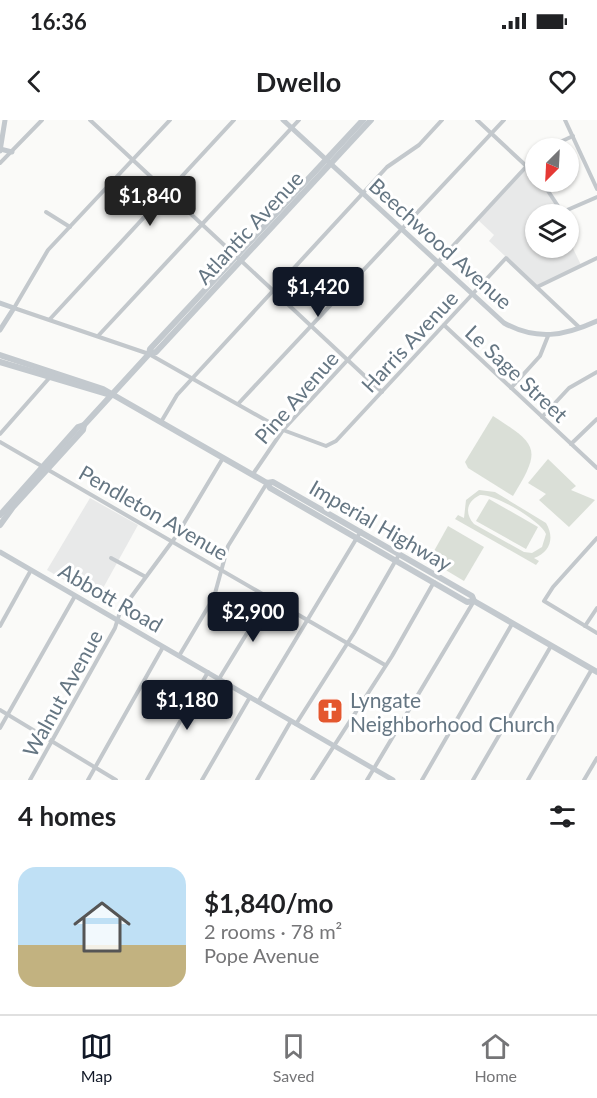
<!DOCTYPE html>
<html lang="en">
<head>
<meta charset="utf-8">
<style>
  body { margin:0; font-family:Lato,sans-serif; background:#f2f2f2; color:#202124; height:100vh; display:flex; flex-direction:column; font-size:22px; white-space:nowrap }
  * { box-sizing:border-box; margin:0 }
  p { font-size:20px; color:#757577 }
  .icon { flex:none; width:33px; height:33px; fill:none; stroke:currentColor; stroke-width:2; stroke-linecap:round; stroke-linejoin:round }
  .map { position:relative; height:660px; overflow:hidden }
  .drawer { display:flex; flex-direction:column; background:#fff; flex:1 }
  .drawer>* { flex:none }
  .needle { width:39px; rotate:204deg }
  .controls { position:absolute; left:525px; top:18px; display:grid; gap:12px }
  .controls a { display:grid; place-items:center; width:54px; height:54px; border-radius:50%; background:#fff; box-shadow:0 2px 4px #0004; font-size:30px }
  .price { position:absolute; translate:-50% -51px; padding:0 14px; border-radius:6px; background:#111827; color:#fff; font-size:20px; line-height:39px; filter:drop-shadow(0 2px 3px #0008) }
  .price::after { content:''; position:absolute; left:50%; top:36px; width:18px; height:14px; margin-left:-9px; background:inherit; clip-path:polygon(0 0,100% 0,50% 100%) }
  .price.on { background:#222; color:#fff }
  ul { padding:0; list-style:none }
  li { display:flex; align-items:center; gap:18px; height:150px; padding:0 18px }
  li+li { border-top:2px solid #e0e0e0 }
  li span { display:grid; place-items:center; flex:none; width:168px; height:120px; border-radius:18px; color:#555 }
  li>.icon { margin-inline-start:auto }
  span .icon { width:72px; height:72px; fill:#fffc; stroke-width:1 }
  li b { font-size:26px }
  h2 { display:flex; justify-content:space-between; align-items:center; height:72px; padding:0 18px; font-size:26px }
  .status { display:flex; justify-content:space-between; align-items:center; height:42px; padding:0 30px; background:#fff; direction:ltr }
  .status svg { height:16px; fill:currentColor }
  header { display:flex; justify-content:space-between; align-items:center; height:78px; padding:0 18px; background:#fff; font-size:27px; font-weight:700 }
  .tab-bar { display:flex; justify-content:space-around; align-items:center; height:84px; border-top:2px solid #e0e0e0; background:#fff; font-size:16px; color:#757577 }
  .tab-bar a { display:grid; justify-items:center; gap:3px }
  .tab-bar .on { color:#111827 }
  .map>svg:first-child { display:block }
</style>
</head>
<body>
<div class="status"><b>16:36</b><svg viewBox="0 0 49 12"><path d="M0 12V9h3v3zM5 12V6h3v6zM10 12V3h3v9zM15 12V0h3v12zM26 1h20v11H26zM47 4h2v5h-2z"/></svg></div>
<header><svg class="icon" aria-label="back" viewBox="0 0 24 24"><path d="M15 5l-7 7 7 7"/></svg>Dwello<svg class="icon" aria-label="heart" viewBox="0 0 24 24"><path d="M12 20l-8-8c-3-5 5-10 8-4 3-6 11-1 8 4z"/></svg></header>
<div class="map">
<svg width="597" height="660" viewBox="0 0 597 660">
  <rect width="100%" height="100%" fill="#fafaf8"/>
  <g fill="#e8e9e9">
    <polygon points="525,46 535,56 536,62 541,62 562,92 536,94 536,128 568,128 569,120 581,145 537,166 489,121 494,115 477,99"/>
    <polygon points="90,378 138,405 97,479 47,450"/>
  </g>
  <g fill="#dadfd7" fill-rule="evenodd">
    <path d="M493,296C538,325 542,329 513,376L468,348L465,342Z"/>
    <polygon points="548,339 576,366 571,370 595,380 569,407 539,380 546,374 528,363"/>
    <path d="M479,370L495,372L546,403C555,418 550,432 534,438L539,441L536,445L455,399L458,395L464,398L466,380ZM480,375C494,373 541,401 546,414L542,427L532,433L524,432L474,404C464,393 467,381 480,375Z"/>
    <polygon points="489,379 538,407 526,429 476,401"/>
    <polygon points="448,406 484,427 464,461 429,440"/>
  </g>
  <g fill="none" stroke-linecap="round" stroke-linejoin="round">
    <g stroke="#c3c8cc" stroke-width="4">
      <polyline points="90,0 382,272"/>
      <polyline points="170,0 48,130 14,188 149,234 283,310 326,326 336,321 506,138 580,208"/>
      <polyline points="477,0 536,55"/>
      <polyline points="565,0 597,69"/>
      <polyline points="547,28 573,16"/>
      <polyline points="0,43 42,0"/>
      <polyline points="542,62 562,92"/>
      <polyline points="46,92 70,107"/>
      <polyline points="558,94 597,77"/>
      <polyline points="537,167 597,138"/>
      <polyline points="50,199 234,0"/>
      <polyline points="444,205 597,348"/>
      <polyline points="98,216 299,0"/>
      <polyline points="511,268 540,236 548,216"/>
      <polyline points="238,284 504,0"/>
      <polyline points="542,297 569,268 597,252"/>
      <polyline points="161,302 177,275 387,47 419,25 442,0"/>
      <polyline points="0,314 51,256"/>
      <polyline points="0,322 385,545"/>
      <polyline points="571,324 597,299"/>
      <polyline points="253,354 283,310 536,36"/>
      <polyline points="597,418 553,467 544,481 597,513"/>
      <polyline points="111,438 144,456"/>
      <polyline points="0,506 31,450"/>
      <polyline points="585,506 597,488"/>
      <polyline points="179,536 214,477 228,426 267,363"/>
      <polyline points="219,559 269,477"/>
      <polyline points="258,582 361,411"/>
      <polyline points="0,590 116,660"/>
      <polyline points="296,604 354,513 400,433"/>
      <polyline points="0,608 75,476"/>
      <polyline points="30,660 115,508 120,492 177,415 223,338"/>
      <polyline points="88,660 163,527"/>
      <polyline points="147,660 208,552"/>
      <polyline points="202,660 250,577"/>
      <polyline points="257,660 291,601"/>
      <polyline points="312,660 392,536 434,462"/>
      <polyline points="367,660 474,481"/>
      <polyline points="422,660 512,504"/>
      <polyline points="473,660 551,526"/>
      <polyline points="528,660 592,549"/>
      <polyline points="584,660 597,638"/>
    </g>
    <g stroke="#c3c9ce" stroke-width="5">
      <path d="M283,0L504,203C537,221 564,216 597,201"/>
      <polyline points="0,29 12,32"/>
      <polyline points="0,31 5,0"/>
      <polyline points="0,183 14,188 0,210"/>
      <polyline points="0,432 393,660"/>
    </g>
    <g stroke="#c3c9ce" stroke-width="6">
      <polyline points="149,234 156,232 371,0"/>
      <polyline points="0,235 103,269 267,363 273,362 472,476 474,481"/>
      <polyline points="0,242 111,275"/>
      <polyline points="267,363 270,368 467,482 474,481 597,552"/>
      <polyline points="0,395 78,307 84,305"/>
      <polyline points="0,405 13,387 83,310 84,305 149,234 150,229 363,0"/>
    </g>
  </g>
  <defs>
    <g id="church-square" transform="scale(1.35)"><rect x="-9" y="-9" width="18" height="18" rx="4" fill="#e4572e" stroke="#fff"/><path d="M-1.2-6h2.4v3.5h3.3v2.4h-3.3V6h-2.4V-.1h-3.3v-2.4h3.3Z" fill="#fff"/></g>
  </defs>
  <g fill-rule="evenodd">
    <use href="#church-square" x="330" y="591"/>
  </g>
  <g text-anchor="middle" dominant-baseline="central" stroke-width="6" stroke-linejoin="round" paint-order="stroke">
    <g font-size="21" fill="#657683" stroke="#fff">
      <text transform="translate(249 107) rotate(-47)">Atlantic Avenue</text>
      <text transform="translate(441 123) rotate(42)">Beechwood Avenue</text>
      <text transform="translate(409 221) rotate(-47)">Harris Avenue</text>
      <text transform="translate(517 253) rotate(43)">Le Sage Street</text>
      <text transform="translate(296 277) rotate(-49)">Pine Avenue</text>
      <text transform="translate(154 392) rotate(30)">Pendleton Avenue</text>
      <text transform="translate(381 405) rotate(30)">Imperial Highway</text>
      <text transform="translate(111 477) rotate(30)">Abbott Road</text>
      <text transform="translate(62 573) rotate(-61)">Walnut Avenue</text>
    </g>
    <g font-size="21" fill="#657683" stroke="#fff" text-anchor="start">
      <text x="350" y="579">Lyngate<tspan x="350" dy="24">Neighborhood Church</tspan></text>
    </g>
  </g>
</svg>
<div class="controls">
<a><svg class="needle" viewBox="-14 -14 28 28"><path d="M0-13l5 13h-10z" fill="#e53935"/><path d="M0 13l5-13h-10z" fill="#757577"/></svg></a>
<a><svg class="icon" aria-label="layers" viewBox="0 0 24 24"><path d="M12 4l9 5-9 5-9-5zM3 14l9 5 9-5"/></svg></a>
</div>
<b class="price on" style="left:150px;top:107px">$1,840</b>
<b class="price" style="left:318px;top:198px">$1,420</b>
<b class="price" style="left:253px;top:523px">$2,900</b>
<b class="price" style="left:187px;top:611px">$1,180</b>
</div>
<section class="drawer">
<h2>4 homes<svg class="icon" aria-label="filters" viewBox="0 0 24 24"><path d="M4 7h16M4 17h16"/><circle cx="9" cy="7" r="2"/><circle cx="15" cy="17" r="2"/></svg></h2>
<ul>
<li><span style="background:linear-gradient(#bfe0f5 65%,#c2b280 0)"><svg class="icon" aria-label="home" viewBox="0 0 24 24"><path d="M3 11l9-7 9 7M6 9v11h12V9"/></svg></span><div><b>$1,840/mo</b><p>2 rooms · 78 m²</p><p>Pope Avenue</p></div></li>
</ul>
</section>
<nav class="tab-bar">
<a class="on"><svg class="icon" aria-label="map" viewBox="0 0 24 24"><path d="M3 6l6-2 6 2 6-2v14l-6 2-6-2-6 2zM9 4v14M15 6v14"/></svg>Map</a>
<a><svg class="icon" aria-label="saved" viewBox="0 0 24 24"><path d="M7 4h10v16l-5-4-5 4z"/></svg>Saved</a>
<a><svg class="icon" aria-label="home" viewBox="0 0 24 24"><path d="M3 11l9-7 9 7M6 9v11h12V9"/></svg>Home</a>
</nav>
</body>
</html>
